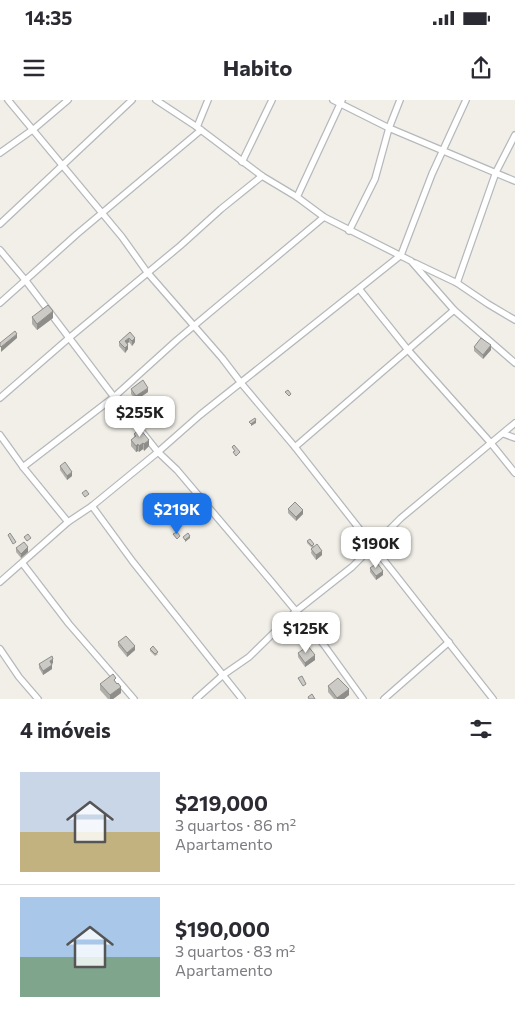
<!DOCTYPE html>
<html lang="pt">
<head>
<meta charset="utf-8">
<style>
  body { margin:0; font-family:Commissioner,sans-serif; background:#f2f2f3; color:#2b2b33; height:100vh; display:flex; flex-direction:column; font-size:19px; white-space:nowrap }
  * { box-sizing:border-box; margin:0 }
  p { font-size:16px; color:#7c7c81 }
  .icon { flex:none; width:28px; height:28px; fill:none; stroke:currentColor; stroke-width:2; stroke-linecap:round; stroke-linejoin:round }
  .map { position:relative; height:599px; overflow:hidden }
  .sheet { display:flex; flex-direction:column; background:#fff; flex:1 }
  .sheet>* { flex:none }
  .price { position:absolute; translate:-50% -42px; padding:0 11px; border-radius:10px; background:#fff; color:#222; font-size:16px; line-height:32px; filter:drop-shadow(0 1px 2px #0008) }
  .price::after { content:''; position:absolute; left:50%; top:30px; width:15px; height:11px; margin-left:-8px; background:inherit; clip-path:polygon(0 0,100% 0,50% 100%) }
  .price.on { background:#1a73e8; color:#fff }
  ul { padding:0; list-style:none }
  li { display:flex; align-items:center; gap:15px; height:125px; padding:0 20px }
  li+li { border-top:1px solid #e1e1e2 }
  li span { display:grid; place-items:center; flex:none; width:140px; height:100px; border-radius:0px; color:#555 }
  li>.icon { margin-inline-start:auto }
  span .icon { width:60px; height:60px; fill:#fffc; stroke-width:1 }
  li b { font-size:21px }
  h2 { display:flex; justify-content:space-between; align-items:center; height:60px; padding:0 20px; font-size:21px }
  .status { display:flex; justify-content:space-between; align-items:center; height:35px; padding:0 25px; background:#fff; direction:ltr }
  .status svg { height:14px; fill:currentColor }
  header { display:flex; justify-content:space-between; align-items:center; height:65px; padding:0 20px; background:#fff; font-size:22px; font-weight:700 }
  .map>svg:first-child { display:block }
</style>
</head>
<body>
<div class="status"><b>14:35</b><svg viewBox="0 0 49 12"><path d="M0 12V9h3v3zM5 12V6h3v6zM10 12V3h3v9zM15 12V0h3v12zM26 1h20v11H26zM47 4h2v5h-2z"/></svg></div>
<header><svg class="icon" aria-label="menu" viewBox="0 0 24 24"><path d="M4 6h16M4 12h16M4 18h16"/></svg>Habito<svg class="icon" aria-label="share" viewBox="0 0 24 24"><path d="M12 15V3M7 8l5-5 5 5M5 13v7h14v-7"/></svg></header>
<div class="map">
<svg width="515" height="599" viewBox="0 0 515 599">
  <rect width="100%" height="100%" fill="#f1efe8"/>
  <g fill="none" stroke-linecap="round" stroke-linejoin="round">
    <g stroke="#b5b8bc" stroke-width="8">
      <g id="minor">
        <polyline points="8,0 122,137 147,172 222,258 241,283 295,347 493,599"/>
        <polyline points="156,0 197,27 262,76 297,97 324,117 411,161 454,210 515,263"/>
        <polyline points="333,0 389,28 515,81"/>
        <polyline points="197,27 208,0"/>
        <polyline points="0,53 35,28 68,0"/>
        <polyline points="242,62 272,0"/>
        <polyline points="297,97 342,0"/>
        <polyline points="0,124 132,0"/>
        <polyline points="349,131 375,79 389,28 400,0"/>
        <polyline points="0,150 26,181 114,297 158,352 177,370 271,481 324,545 363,599"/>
        <polyline points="415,163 457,183 488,204 515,220"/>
        <polyline points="457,183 496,72 515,35"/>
        <polyline points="360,190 408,250 490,342 515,373"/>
        <polyline points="0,203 77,134 201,30"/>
        <polyline points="0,298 69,238 180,146 221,109 262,76"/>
        <polyline points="504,334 515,338"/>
        <polyline points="0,335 23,367 68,422"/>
        <polyline points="295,347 454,210"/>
        <polyline points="23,367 114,297 177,240 324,117"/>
        <polyline points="92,406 133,462 242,599"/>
        <polyline points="23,464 69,524 134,599"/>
        <polyline points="0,482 68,422 92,406 158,352 200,315 401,155 432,74 466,0"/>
        <polyline points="0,549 19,577 38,599"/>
        <polyline points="196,599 223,575 249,557 295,512 352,467 401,418 515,323"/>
        <polyline points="384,599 449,542"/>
      </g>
    </g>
    <use href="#minor" stroke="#fff" stroke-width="5.5"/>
  </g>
  <g fill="#afaea9">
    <polygon points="32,217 53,218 37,230 32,224"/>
    <polygon points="130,232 135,242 132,246 129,242 127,244 128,249 125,253 119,246 119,242"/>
    <polygon points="474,247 491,250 483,259 474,251"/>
    <polygon points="131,289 148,292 136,300 131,294"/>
    <polygon points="134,334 149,346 144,351 143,349 139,352 138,351 136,352 131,346 131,340 134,337"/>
    <polygon points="60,366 72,376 67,380 60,370"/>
    <polygon points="288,409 303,414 296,421 288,413"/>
    <polygon points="307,441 314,446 322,455 316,460 311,453 312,448 307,443"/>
    <polygon points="16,448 28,452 21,458 16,452"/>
    <polygon points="370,468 383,475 376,480 370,472"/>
    <polygon points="118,542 135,550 127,557 118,546"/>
    <polygon points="150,549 158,554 155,556 150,551"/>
    <polygon points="298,553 315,560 305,567 298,557"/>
    <polygon points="53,563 52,564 52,569 43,575 39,568 39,564"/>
    <polygon points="116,583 121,593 113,599 108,599 100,590 100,584"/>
    <polygon points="328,586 349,595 344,599 334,599 328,592"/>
  </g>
  <g fill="#8f8d8a">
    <polygon points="53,211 53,218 37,230 37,224"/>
    <polygon points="17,234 17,238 1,252 1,247"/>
    <polygon points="129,238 129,242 125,246 125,241"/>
    <polygon points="135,238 135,242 132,246 132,241"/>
    <polygon points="128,245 128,249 125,253 125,248"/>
    <polygon points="491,245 491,250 483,259 483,255"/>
    <polygon points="148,288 148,292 136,300 136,296"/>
    <polygon points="256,320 256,323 251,326 251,324"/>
    <polygon points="149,340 149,346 144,351 144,344"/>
    <polygon points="143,343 143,349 139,352 139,346"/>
    <polygon points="138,344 138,351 136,352 136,346"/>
    <polygon points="72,372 72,376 67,380 67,376"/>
    <polygon points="303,410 303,414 296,421 296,417"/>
    <polygon points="190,436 190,438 185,442 185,440"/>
    <polygon points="28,447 28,452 21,458 21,454"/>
    <polygon points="322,451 322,455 316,460 316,455"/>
    <polygon points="383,471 383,475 376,480 376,476"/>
    <polygon points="135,546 135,550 127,557 127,553"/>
    <polygon points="315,555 315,560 305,567 305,563"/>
    <polygon points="53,559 53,563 50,565 50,561"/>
    <polygon points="52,565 52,569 43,575 43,571"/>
    <polygon points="121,587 121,593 113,599 110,599 110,595"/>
    <polygon points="349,589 349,595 344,599 337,599 337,598"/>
  </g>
  <g fill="#cccac5" stroke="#8f8d8a">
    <polygon points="48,205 53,211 37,224 32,217"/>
    <polygon points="15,231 17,234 1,247 0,246 0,243"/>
    <polygon points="130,232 135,238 132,241 129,238 125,241 128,245 125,248 119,242"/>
    <polygon points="481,238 491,245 483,255 474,247"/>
    <polygon points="143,280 148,288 136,296 131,289"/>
    <polygon points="288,290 291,294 289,296 285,292"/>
    <polygon points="255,318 256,320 251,324 249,322"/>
    <polygon points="140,329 149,340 144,344 143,343 139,346 138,344 136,346 131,340 136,336 134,334"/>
    <polygon points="234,345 240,352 236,356 233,352 235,351 232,347"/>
    <polygon points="65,362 72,372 67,376 60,366"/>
    <polygon points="86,390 89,394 85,397 82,393"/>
    <polygon points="295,402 303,410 296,417 288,409"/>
    <polygon points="177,432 180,436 177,439 173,434"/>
    <polygon points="10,433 16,442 13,444 8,435"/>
    <polygon points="188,433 190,436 185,440 183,437"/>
    <polygon points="28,434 31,438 27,441 24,437"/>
    <polygon points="310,439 314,444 312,446 307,441"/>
    <polygon points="24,442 28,447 21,454 16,448"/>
    <polygon points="317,444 322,451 316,455 311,449"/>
    <polygon points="377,463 383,471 376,476 370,468"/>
    <polygon points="126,536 135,546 127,553 118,542"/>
    <polygon points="153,546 158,552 155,554 150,549"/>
    <polygon points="308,546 315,555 305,563 298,553"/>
    <polygon points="52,556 53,559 50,561 52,565 43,571 39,564"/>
    <polygon points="113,574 116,578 114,580 117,584 118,583 121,587 110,595 100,584"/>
    <polygon points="302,576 306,584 303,586 298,578"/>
    <polygon points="338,578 349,589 337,598 328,586"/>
    <polygon points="312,594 315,599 309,599 308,597"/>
  </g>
</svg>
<b class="price" style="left:140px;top:338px">$255K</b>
<b class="price on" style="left:177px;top:435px">$219K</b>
<b class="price" style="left:376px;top:469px">$190K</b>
<b class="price" style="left:306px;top:554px">$125K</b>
</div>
<section class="sheet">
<h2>4 imóveis<svg class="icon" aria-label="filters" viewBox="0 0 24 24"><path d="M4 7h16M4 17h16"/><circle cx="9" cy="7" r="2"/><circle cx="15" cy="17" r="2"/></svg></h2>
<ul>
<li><span style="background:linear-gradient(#c9d6e8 60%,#c2b280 0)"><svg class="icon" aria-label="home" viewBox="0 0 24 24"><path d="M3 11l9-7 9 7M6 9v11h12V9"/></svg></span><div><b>$219,000</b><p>3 quartos · 86 m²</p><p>Apartamento</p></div></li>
<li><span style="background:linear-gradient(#a9c7e8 60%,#7fa58c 0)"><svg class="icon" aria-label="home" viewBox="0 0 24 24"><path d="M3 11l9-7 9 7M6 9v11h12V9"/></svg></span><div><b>$190,000</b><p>3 quartos · 83 m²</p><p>Apartamento</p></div></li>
</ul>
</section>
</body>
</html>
